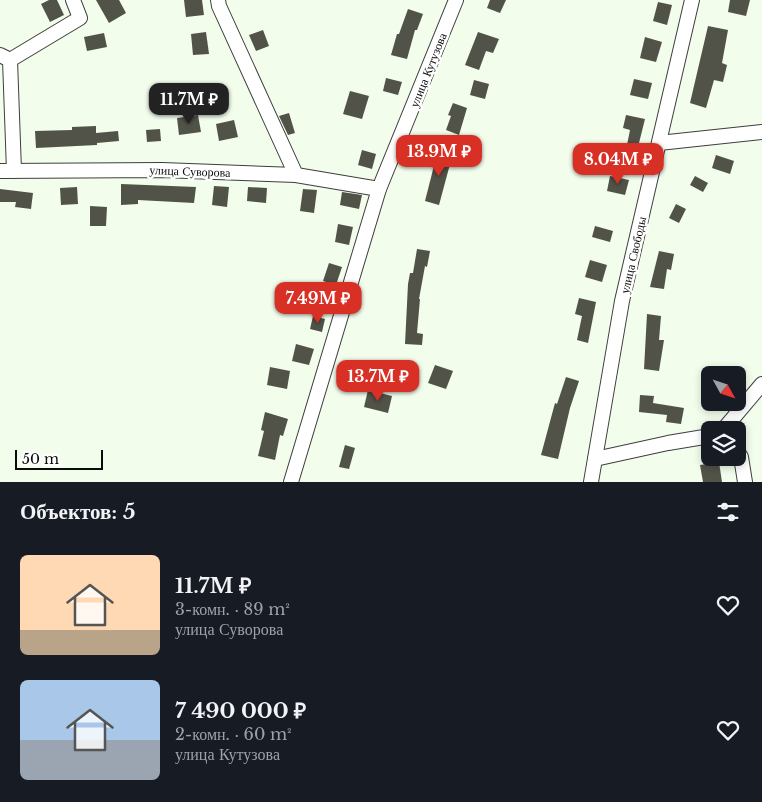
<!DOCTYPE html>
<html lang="ru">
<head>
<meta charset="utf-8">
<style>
  body { margin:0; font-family:"Libre Baskerville",serif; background:#242831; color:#f1f3f6; height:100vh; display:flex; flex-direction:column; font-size:19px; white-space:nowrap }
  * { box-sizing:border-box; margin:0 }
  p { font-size:16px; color:#9ea1a6 }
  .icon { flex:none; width:28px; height:28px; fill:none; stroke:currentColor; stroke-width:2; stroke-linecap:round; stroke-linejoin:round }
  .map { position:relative; height:482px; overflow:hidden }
  .details { display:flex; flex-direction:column; background:#171b24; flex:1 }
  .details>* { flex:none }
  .needle { width:32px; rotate:130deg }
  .fabs { position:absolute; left:701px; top:366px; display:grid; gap:10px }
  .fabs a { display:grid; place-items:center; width:45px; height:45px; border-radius:8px; background:#171b24; box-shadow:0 2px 8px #0003; font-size:25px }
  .scale { position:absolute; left:15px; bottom:12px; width:88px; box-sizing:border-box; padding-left:5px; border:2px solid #0b0b0b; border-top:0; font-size:14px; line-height:18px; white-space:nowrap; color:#0b0b0b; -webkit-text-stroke:4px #fff; paint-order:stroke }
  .price { position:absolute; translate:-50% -42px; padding:0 11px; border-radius:10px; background:#d93025; color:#fff; font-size:16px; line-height:32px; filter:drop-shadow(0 1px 2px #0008) }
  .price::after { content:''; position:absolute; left:50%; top:30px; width:15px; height:11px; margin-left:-8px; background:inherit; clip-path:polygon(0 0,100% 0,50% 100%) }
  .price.current { background:#222; color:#fff }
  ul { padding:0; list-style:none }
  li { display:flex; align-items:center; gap:15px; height:125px; padding:0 20px }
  li span { display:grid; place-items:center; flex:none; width:140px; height:100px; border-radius:8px; color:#555 }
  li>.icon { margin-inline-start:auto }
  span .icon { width:60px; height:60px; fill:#fffc; stroke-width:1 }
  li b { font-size:21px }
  h2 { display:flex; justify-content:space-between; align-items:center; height:60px; padding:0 20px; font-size:21px }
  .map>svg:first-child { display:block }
</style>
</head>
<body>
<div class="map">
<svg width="762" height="482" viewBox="0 0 762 482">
  <rect width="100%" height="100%" fill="#f2fdec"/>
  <g fill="#515349">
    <polygon points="49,0 57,0 64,15 50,22 41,4"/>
    <polygon points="96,0 119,0 126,13 109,23"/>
    <polygon points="184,0 202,0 204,15 186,17"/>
    <polygon points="490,0 506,0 500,13 487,8"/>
    <polygon points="730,0 750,0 746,16 728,12"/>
    <polygon points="658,2 672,5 667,25 653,21"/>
    <polygon points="408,9 423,14 417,30 415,30 407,59 391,55 397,34 399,34"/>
    <polygon points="708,26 728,30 722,63 727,65 723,82 714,80 706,108 690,103"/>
    <polygon points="263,30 269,46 256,51 249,35"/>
    <polygon points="206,32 209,54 193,55 191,34"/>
    <polygon points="478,32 499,39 493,53 486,51 479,70 465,65"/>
    <polygon points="104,33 107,47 87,51 84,37"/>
    <polygon points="645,37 662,42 656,62 640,58"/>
    <polygon points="386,78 402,82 398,95 383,91"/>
    <polygon points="634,79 652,83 648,99 630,95"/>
    <polygon points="474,80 489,84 485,99 470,95"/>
    <polygon points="350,91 369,96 362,119 343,114"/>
    <polygon points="453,103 467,108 459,135 446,130 451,116 448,115"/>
    <polygon points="289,113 295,133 288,135 279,116"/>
    <polygon points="198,115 201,132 179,135 177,118"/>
    <polygon points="626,115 645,119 639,143 643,144 641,158 625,155 630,130 623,128"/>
    <polygon points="234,120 238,137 219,141 216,124"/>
    <polygon points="96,126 96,133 118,131 119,141 97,143 97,145 36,148 35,131 72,130 72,127"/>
    <polygon points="160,129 161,141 147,142 146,130"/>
    <polygon points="362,150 376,154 372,169 358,165"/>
    <polygon points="438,150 453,153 439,205 425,201"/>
    <polygon points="716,155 734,161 730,174 712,168"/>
    <polygon points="610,176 629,180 625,195 607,191"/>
    <polygon points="695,176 708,183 703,192 690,185"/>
    <polygon points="121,184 196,187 194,203 138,200 138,204 121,205"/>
    <polygon points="214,186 229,187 227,207 212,205"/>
    <polygon points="77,187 78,204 61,205 60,188"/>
    <polygon points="248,187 267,188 266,203 247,201"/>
    <polygon points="0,189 33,193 31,209 15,207 16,202 0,202"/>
    <polygon points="303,189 317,190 314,213 300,211"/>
    <polygon points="342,192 362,195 359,209 340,205"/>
    <polygon points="676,204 686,209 679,223 669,218"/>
    <polygon points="90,206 107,207 106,226 90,226"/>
    <polygon points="338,224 353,227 349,245 335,242"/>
    <polygon points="595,226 613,231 610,242 592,237"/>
    <polygon points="417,249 430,251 427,267 425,266 419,299 420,299 417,333 423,334 422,345 405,344 408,284 410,273 413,273"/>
    <polygon points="659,251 674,254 671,270 667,269 664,289 650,287"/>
    <polygon points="590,260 607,265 602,282 585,277"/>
    <polygon points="329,263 342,267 336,285 323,281"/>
    <polygon points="579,298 596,302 588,343 577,340 582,316 575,314"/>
    <polygon points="647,314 661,316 659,340 664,340 659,371 644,369"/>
    <polygon points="313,316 325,319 322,332 310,329"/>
    <polygon points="296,344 314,349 309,365 292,361"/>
    <polygon points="435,365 453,371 446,389 428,383"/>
    <polygon points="270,367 290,371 287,389 267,385"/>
    <polygon points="566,377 579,381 570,408 558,459 541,455 555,403 557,404"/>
    <polygon points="368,390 392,396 388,413 364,407"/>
    <polygon points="640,395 654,396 653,403 684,408 681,424 666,422 667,415 639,412"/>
    <polygon points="265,412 288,419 283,436 280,435 275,460 258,456 264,431 261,430"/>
    <polygon points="345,445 355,448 349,469 339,467"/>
    <polygon points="719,462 722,482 703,482 700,465"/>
  </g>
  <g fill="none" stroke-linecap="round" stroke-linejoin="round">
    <g stroke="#3e3e3e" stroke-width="16">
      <g id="street">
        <polyline points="218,0 219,6 296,175"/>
        <polyline points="0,55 10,60 14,171"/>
        <polyline points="10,60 80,18 73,0"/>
        <polyline points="659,143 762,132"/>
        <polyline points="0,171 162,170 296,175 379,189"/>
        <polyline points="723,430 762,384"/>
        <polyline points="738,452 741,457 745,482"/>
        <polyline points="595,459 668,443 710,436"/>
        <polyline points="291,482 379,189 456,0"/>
        <polyline points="591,482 622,301 692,0"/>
      </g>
    </g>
    <use href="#street" stroke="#fff" stroke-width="14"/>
  </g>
  <g text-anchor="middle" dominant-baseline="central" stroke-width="5" stroke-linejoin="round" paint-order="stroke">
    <g font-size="12" fill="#0b0b0b" stroke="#fff">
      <text transform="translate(428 70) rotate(-68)">улица Кутузова</text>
      <text transform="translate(190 171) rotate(2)">улица Суворова</text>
      <text transform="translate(633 255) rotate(-77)">улица Свободы</text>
    </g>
  </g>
</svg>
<div class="fabs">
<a><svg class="needle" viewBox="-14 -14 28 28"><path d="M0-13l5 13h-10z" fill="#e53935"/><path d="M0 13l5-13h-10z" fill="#9ea1a6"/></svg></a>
<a><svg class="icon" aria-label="layers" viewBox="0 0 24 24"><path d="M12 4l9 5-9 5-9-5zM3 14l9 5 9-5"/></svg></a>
</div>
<div class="scale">50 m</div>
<b class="price current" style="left:189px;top:125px">11.7M ₽</b>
<b class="price" style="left:439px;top:177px">13.9M ₽</b>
<b class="price" style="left:618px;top:185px">8.04M ₽</b>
<b class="price" style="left:318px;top:324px">7.49M ₽</b>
<b class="price" style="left:378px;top:402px">13.7M ₽</b>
</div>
<section class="details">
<h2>Объектов: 5<svg class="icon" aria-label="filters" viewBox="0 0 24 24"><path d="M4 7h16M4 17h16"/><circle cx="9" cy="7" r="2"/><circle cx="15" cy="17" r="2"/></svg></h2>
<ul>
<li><span style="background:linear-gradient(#ffd9b3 75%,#b9a48a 0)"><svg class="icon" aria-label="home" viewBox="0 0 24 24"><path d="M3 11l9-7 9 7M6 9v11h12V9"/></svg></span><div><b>11.7M ₽</b><p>3-комн. · 89 m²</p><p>улица Суворова</p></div><svg class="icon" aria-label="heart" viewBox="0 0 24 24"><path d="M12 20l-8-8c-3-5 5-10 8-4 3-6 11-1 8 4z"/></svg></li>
<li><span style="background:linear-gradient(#a9c7e8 60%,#9aa5b1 0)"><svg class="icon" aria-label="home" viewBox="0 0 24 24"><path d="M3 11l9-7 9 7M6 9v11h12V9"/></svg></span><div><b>7 490 000 ₽</b><p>2-комн. · 60 m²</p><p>улица Кутузова</p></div><svg class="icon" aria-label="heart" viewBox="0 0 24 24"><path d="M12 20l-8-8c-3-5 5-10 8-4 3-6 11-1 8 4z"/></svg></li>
</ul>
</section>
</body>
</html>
